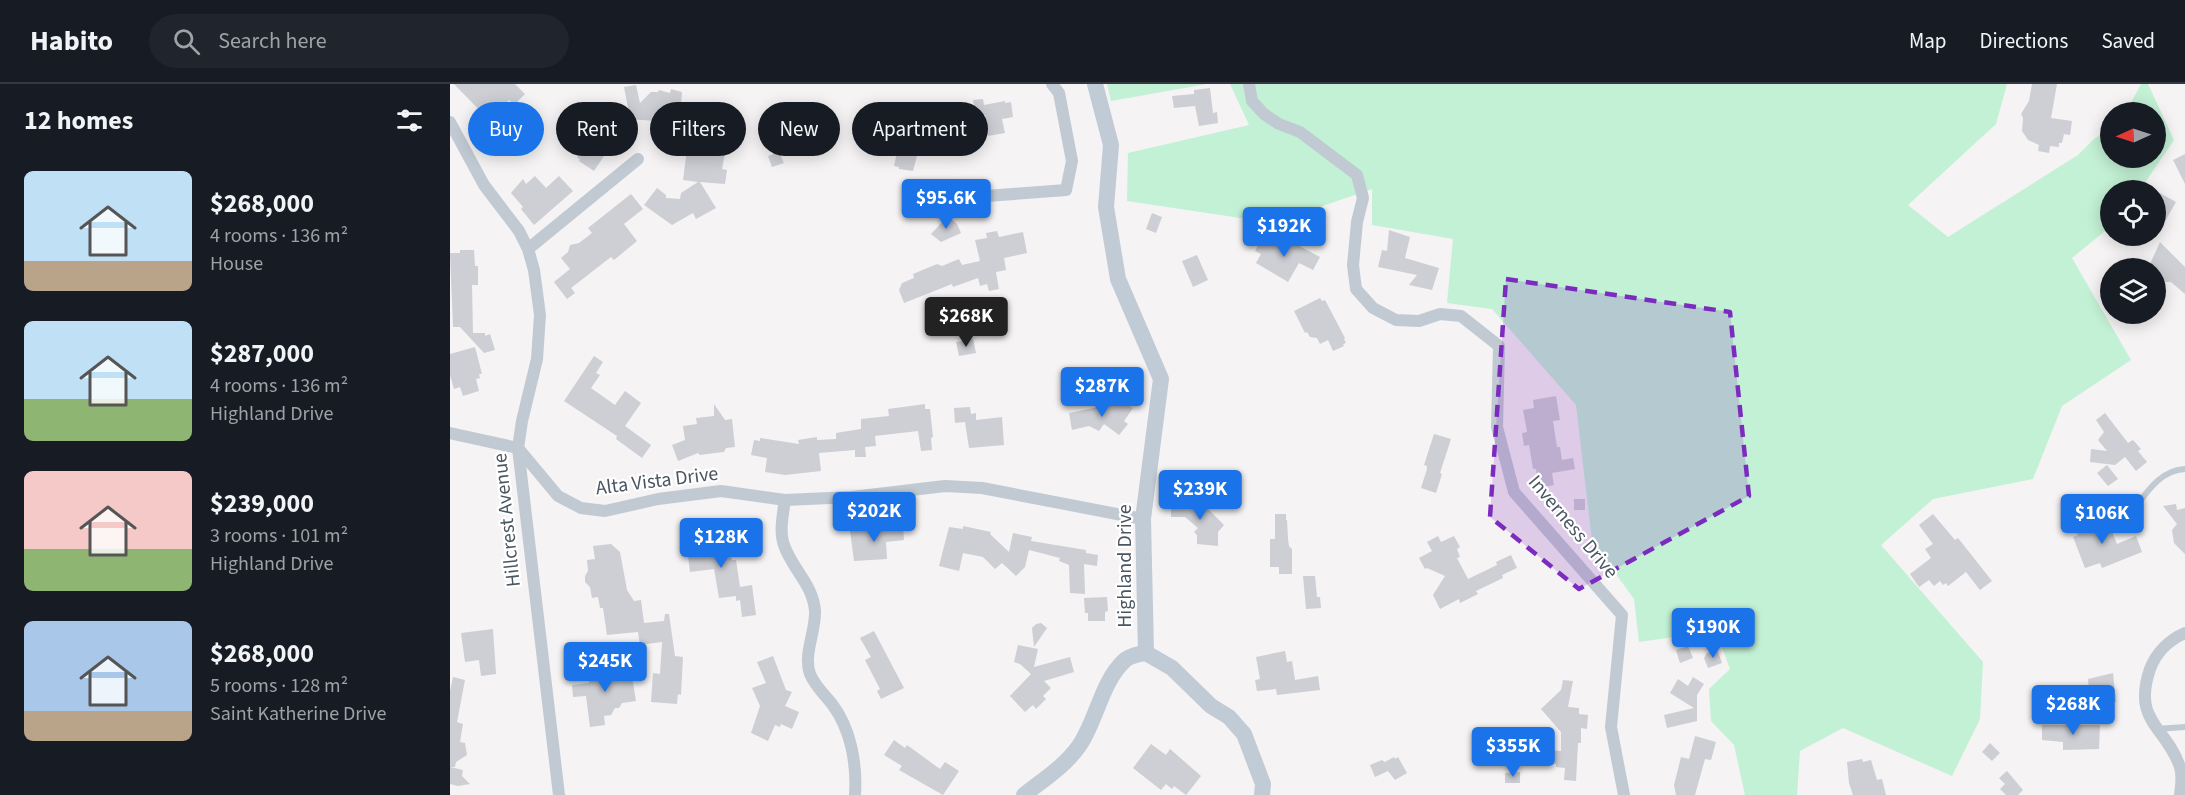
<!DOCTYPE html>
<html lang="en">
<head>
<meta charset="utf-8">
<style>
  body { margin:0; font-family:"Source Sans 3",sans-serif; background:#20242c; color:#f1f3f6; height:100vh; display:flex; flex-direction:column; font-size:22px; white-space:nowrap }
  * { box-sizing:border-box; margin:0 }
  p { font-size:20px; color:#9ea1a6 }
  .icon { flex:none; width:33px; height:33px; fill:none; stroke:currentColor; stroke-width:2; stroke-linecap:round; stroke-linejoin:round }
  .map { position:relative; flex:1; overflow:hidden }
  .panel { display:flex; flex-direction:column; background:#171b24; width:450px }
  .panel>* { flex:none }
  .hud { position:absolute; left:18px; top:18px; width:570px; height:54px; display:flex; gap:12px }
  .needle { width:39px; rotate:267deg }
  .buttons { position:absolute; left:1650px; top:18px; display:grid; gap:12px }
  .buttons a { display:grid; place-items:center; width:66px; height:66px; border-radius:50%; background:#171b24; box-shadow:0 3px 15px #0003; font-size:30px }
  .price { position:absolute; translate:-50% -51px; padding:0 14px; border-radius:6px; background:#1a73e8; color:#fff; font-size:20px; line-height:39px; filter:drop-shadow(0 2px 3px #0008) }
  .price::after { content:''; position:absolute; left:50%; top:36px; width:18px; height:14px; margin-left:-9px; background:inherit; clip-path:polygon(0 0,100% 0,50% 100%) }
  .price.current { background:#222; color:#fff }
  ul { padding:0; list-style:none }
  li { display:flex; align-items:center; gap:18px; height:150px; padding:0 24px }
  li span { display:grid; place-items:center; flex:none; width:168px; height:120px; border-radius:9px; color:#555 }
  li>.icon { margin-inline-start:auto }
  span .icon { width:72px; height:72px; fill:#fffc; stroke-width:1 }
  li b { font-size:26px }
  h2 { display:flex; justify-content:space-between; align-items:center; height:72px; padding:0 24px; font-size:26px }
  .chip { padding:0 21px; border-radius:27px; background:#171b24; box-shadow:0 3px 15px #0003; font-size:21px; line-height:54px }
  .chip.current { background:#1a73e8; color:#fff }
  header { display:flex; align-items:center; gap:36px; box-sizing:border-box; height:84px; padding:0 30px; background:#171b24; border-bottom:2px solid #363941 }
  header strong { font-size:28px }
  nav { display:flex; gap:33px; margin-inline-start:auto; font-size:21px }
  .search { width:420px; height:54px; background:#20242c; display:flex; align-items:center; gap:15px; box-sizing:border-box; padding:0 21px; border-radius:33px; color:#9ea1a6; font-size:22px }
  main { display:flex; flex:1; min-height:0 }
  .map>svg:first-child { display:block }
</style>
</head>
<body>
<header>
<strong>Habito</strong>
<div class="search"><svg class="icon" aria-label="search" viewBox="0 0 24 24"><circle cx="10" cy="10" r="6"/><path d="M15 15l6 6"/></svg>Search here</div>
<nav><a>Map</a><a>Directions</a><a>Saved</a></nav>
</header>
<main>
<section class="panel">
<h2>12 homes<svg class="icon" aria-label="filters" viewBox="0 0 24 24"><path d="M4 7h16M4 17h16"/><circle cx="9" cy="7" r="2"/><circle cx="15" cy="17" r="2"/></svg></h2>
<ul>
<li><span style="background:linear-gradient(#bfe0f5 75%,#b9a48a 0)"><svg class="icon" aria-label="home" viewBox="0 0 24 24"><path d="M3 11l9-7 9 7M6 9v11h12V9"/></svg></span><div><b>$268,000</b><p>4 rooms · 136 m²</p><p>House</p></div></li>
<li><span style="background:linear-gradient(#bfe0f5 65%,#8fb573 0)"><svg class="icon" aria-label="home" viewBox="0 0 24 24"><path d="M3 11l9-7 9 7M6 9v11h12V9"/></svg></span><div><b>$287,000</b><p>4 rooms · 136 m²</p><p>Highland Drive</p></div></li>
<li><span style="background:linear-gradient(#f6c9c9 65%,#8fb573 0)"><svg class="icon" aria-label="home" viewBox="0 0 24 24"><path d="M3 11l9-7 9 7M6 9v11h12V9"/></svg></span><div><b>$239,000</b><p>3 rooms · 101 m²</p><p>Highland Drive</p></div></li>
<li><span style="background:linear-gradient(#a9c7e8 75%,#b9a48a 0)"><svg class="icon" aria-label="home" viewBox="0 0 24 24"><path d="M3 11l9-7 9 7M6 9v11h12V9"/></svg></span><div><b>$268,000</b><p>5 rooms · 128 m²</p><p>Saint Katherine Drive</p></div></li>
</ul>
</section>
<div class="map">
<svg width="1735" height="711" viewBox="0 0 1735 711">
  <rect width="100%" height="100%" fill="#f5f3f3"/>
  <g fill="#c3f1d5">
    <polygon points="657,0 757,0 661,17"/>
    <polygon points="780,0 1557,0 1546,40 1458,121 1498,153 1628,71 1644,55 1660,44 1660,74 1706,74 1706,28 1676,28 1691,0 1698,0 1724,56 1690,106 1660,106 1660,143 1622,174 1681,276 1612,322 1583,395 1483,415 1431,461 1533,578 1530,635 1502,692 1393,644 1350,667 1347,711 1295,711 1284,661 1261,637 1259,605 1280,585 1266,547 1189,558 1184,515 1142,457 1126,321 1042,225 997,219 1003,155 922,141 922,105 823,139 677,117 678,69 799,41"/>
  </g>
  <g fill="#cdcfd5">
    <polygon points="4,0 65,0 75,10 64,21 59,16 40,37"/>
    <polygon points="1582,0 1607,0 1601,34 1622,37 1620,51 1614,50 1612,59 1609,59 1609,63 1600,62 1599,69 1588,67 1589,61 1578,56 1572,47 1573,34 1571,30 1579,17"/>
    <polygon points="186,1 190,19 201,8 208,8 209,6 220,9 221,5 232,8 231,21 226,19 226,25 222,25 221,38 177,35 178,24 174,3"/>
    <polygon points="760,4 763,29 767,28 768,39 749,42 745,22 724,24 722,12 744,10 744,6"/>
    <polygon points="533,15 534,21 555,17 555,19 561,18 563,33 552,35 555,49 538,52 535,31 526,32 523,16"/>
    <polygon points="428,34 440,37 443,35 448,42 451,40 455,47 461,43 472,62 469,64 463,87 449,85 449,83 444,82 450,55 432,66 425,55 413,52 417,35 427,37"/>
    <polygon points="133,47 146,55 143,60 156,69 144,87 129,77 130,75 127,74 131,69 128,67 133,59 127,55"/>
    <polygon points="250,53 261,54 260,66 275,69 272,85 277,86 275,100 250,98 266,124 246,135 243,129 222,141 194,121 207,104 216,111 216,114 230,115 231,109 248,98 233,96 238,58 242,59 243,56 249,57"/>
    <polygon points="329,68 334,79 322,83 318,72"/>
    <polygon points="1735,70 1735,100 1723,76"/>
    <polygon points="85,92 96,104 109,92 123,107 84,141 71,125 73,123 61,109 73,95 76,100"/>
    <polygon points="1706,107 1726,118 1706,153"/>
    <polygon points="181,110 193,125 174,140 187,157 164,176 161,173 121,204 125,209 117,215 104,198 120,185 111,174 118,168 120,161 129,159 142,149 138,144"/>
    <polygon points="702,129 712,133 706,149 696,145"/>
    <polygon points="498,132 507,140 511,149 491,158 481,150"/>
    <polygon points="939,146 960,153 955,174 989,184 982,206 959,201 967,191 928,183 932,166 937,167"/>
    <polygon points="547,147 549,153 573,148 577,169 554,174 556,186 546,188 549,205 539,207 537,200 530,202 528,194 503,203 502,200 454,219 449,206 452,199 464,194 463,190 487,180 492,182 509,175 512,181 530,177 525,156 537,154 536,149"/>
    <polygon points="822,154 838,162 840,157 870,173 863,186 849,179 838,198 806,179 811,170 805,167 811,156 820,159"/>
    <polygon points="1710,158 1735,183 1735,210 1721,198 1713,198 1706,191 1706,184 1700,184 1701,178"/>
    <polygon points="10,166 24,166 25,182 28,182 28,201 22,201 23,249 35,249 35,252 40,250 45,266 34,269 10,243 3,243 0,169 10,169"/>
    <polygon points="747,171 758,196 743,203 732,177"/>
    <polygon points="870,214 872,217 875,216 895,254 894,255 896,259 893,260 894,262 883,267 878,256 870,260 867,254 860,253 857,248 855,249 844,227"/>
    <polygon points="523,255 526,269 509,272 506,258"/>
    <polygon points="25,263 32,290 29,290 30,294 26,295 29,307 13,312 10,303 4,305 0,291 0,270"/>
    <polygon points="144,272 153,278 146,289 150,291 141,304 165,321 175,307 191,319 175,342 201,361 192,374 166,355 167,352 114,317"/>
    <polygon points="1106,312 1110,336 1103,337 1107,363 1110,363 1112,376 1123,374 1125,385 1102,389 1104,401 1089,404 1086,385 1083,385 1079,361 1074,362 1072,349 1077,348 1073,326 1084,324 1083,316"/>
    <polygon points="673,318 683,324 674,337 678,340 669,351 654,340 649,347 639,342 622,346 619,329"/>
    <polygon points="264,320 275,336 282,335 285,363 276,364 274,368 265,369 250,371 248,369 228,377 222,361 235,356 233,342 247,340 246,334 264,332"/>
    <polygon points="475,320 475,325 480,325 483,353 481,354 482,366 471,367 468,347 425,352 426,362 415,363 416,373 405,373 405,366 369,369 371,387 335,391 315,388 317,374 301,371 304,356 310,357 310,354 349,360 348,356 367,353 367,356 386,355 386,349 411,345 411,335 439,332 438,325"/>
    <polygon points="520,323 521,330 526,329 526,336 552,333 554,361 519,364 515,338 505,339 504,324"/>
    <polygon points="1655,329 1678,359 1683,356 1691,365 1688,367 1697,378 1686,387 1675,373 1665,381 1640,378 1641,365 1657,367 1648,356 1654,348 1646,336"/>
    <polygon points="984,350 1001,355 990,389 992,390 986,409 971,404 977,385 977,382 974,381"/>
    <polygon points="1657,381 1668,395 1658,402 1647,389"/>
    <polygon points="746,413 774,441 768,448 768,462 747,460 747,451 744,448 748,444 735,433 721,433 721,420 739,419"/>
    <rect x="1124" y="415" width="11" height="11"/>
    <polygon points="1726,420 1727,426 1735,424 1735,470 1724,459 1722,446 1727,440 1713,422"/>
    <polygon points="825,430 836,430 836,436 837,436 838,455 839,462 842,465 842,490 829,490 829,483 820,483 820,455 825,455"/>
    <polygon points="1483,430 1505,456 1508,454 1542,497 1530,506 1516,488 1498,502 1496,499 1493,501 1490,497 1484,502 1479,496 1469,503 1460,490 1481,474 1475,465 1483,460 1469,441"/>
    <polygon points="1637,430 1643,444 1645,443 1647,447 1654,444 1655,447 1661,445 1667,460 1686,452 1692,468 1652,484 1650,479 1635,484 1623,453 1628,451 1623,438"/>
    <polygon points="513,442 541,448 540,450 559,468 563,449 582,453 581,457 636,466 636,469 648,471 647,482 634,480 635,510 620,509 619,481 609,477 610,474 579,466 575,483 566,492 552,479 545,485 533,473 513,469 509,487 489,482 499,443 513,445"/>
    <polygon points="453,443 454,456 436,458 437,475 404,477 400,447"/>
    <polygon points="269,449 270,451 278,450 280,470 282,476 286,476 290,503 302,501 306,531 292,533 290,516 286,517 286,512 269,514 264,485 240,488 236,456"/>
    <polygon points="988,452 991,458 1004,452 1010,463 1007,465 1010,473 1007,474 1018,495 1047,481 1046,478 1061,471 1067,484 1052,491 1053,494 1026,507 1028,510 1010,519 1009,515 990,525 983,511 995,492 977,484 975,485 969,474 982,467 977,458"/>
    <polygon points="161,460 170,468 177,506 184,517 191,516 194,539 214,537 215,530 219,530 225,572 233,573 231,611 228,610 227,620 201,618 203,589 210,590 212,558 190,561 188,548 157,551 153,524 150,524 148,513 142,514 140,503 135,498 135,492 138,487 137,476 145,475 143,462"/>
    <polygon points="853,492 865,492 867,513 870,513 871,524 856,525"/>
    <polygon points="657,513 658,527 655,528 655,537 638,537 638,529 635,529 634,514"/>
    <polygon points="591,539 597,544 584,563 582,544 586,540"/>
    <polygon points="43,545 46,590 31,592 29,576 15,578 11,549"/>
    <polygon points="424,547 454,604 431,615 427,607 430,605 415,576 421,573 410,554"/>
    <polygon points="568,561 588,565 584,583 620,573 624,588 594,597 601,604 593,612 596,615 586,625 583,621 575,628 560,612 581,590 570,580 564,578"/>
    <polygon points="1238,562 1243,574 1230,579 1226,566"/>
    <polygon points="1267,565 1272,579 1258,584 1254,574 1257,569"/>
    <polygon points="835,567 837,578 842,577 845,596 868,592 870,606 827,611 826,605 807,607 805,596 810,595 806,573"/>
    <polygon points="323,572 336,606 342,608 335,622 349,628 342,645 331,640 330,643 325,641 318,657 301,649 310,622 302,604 316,599 307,578"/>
    <polygon points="169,585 169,588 178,587 179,592 182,592 186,617 172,619 169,624 165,624 161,631 154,632 155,641 140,643 136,612 123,613 122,601 139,599 137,587"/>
    <polygon points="1663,589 1666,618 1622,625 1620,610 1639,606 1638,595"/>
    <polygon points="3,593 15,596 7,638 13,640 10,658 15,659 17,671 6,678 5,683 0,683 0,607"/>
    <polygon points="1243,593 1254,600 1247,611 1247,637 1217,644 1214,631 1244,624 1220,609 1228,595 1238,602"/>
    <polygon points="1113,596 1123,597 1118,623 1129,624 1129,630 1138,631 1137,645 1131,644 1131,659 1128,659 1126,697 1114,696 1115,684 1106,683 1106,680 1095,679 1095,666 1111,667 1111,648 1091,625 1111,606"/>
    <polygon points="1592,641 1650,641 1649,665 1613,666 1613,658 1592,656"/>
    <polygon points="1245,652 1266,658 1261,676 1255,675 1245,711 1226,711 1224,701 1231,673 1239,675"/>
    <polygon points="444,656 455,664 457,661 490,685 495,678 509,687 493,711 449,686 452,682 434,671"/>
    <polygon points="1540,659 1550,669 1542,677 1532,668"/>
    <polygon points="701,660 716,671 720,665 751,692 736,711 724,702 722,705 716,700 711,706 683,684"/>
    <polygon points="944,673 945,675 948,673 957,689 945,696 938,687 925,693 920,681 932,676 935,678"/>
    <polygon points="1412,675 1413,678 1421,676 1427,696 1432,695 1436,711 1403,711 1399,699 1397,678"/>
    <polygon points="0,683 13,686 12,692 20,700 8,702 0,700"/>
    <polygon points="1557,687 1573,706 1568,711 1556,711 1550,705 1555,700 1549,694"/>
    <polygon points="1070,688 1070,699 1055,699 1055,689"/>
  </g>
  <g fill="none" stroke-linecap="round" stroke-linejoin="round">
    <g stroke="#c1cad2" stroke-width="6">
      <path d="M1681,429C1695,411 1709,386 1735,385"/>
      <polyline points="1706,645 1735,643"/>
    </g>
    <g stroke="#c1cad2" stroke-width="12">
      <polyline points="799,0 802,17 814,30 829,40 850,48 907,91 913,114 907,138 903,181 906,205 923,224 946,236 969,237 990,230 1011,232 1049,262 1047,343 1064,408 1172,531 1161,643 1174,711"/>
      <polyline points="0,38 34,101 69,147 78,165 84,186 90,231 87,275 72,337 68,364 109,711"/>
      <polyline points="523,113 616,106 622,77 609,9 602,0"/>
      <polyline points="78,165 188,75"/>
      <polyline points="0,349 68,364 108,412 131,424 155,427 208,415 271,407 335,416 402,413 495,402 532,404 693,435"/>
      <path d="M335,416C333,430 329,448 334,461C342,485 363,500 365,527C366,547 353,570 360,590C365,602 374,610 382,620C401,645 407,680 405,711"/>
      <path d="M1730,711C1731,702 1733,692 1730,683C1716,642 1682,638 1700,585C1706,569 1719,556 1735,549"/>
    </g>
    <g stroke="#c1cbd6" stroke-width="16">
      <polyline points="645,0 661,61 656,123 668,195 711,295 693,435 696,569 722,584 761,622 779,633 794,650 813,700 812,711"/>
      <path d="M574,711C593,696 615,682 629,662C647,636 651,598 675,576C681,571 689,570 696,569"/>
    </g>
  </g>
  <path fill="#7b2cbf" fill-opacity="0.2" stroke="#7b2cbf" stroke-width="4.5" stroke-dasharray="12 8" stroke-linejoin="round" d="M1056,195L1280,228L1299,412L1129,505L1040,433Z"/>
  <g text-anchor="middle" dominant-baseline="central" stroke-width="4.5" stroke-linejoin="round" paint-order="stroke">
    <g font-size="20" fill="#4a5661" stroke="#fff">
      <text transform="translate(207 397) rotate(-7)">Alta Vista Drive</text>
      <text transform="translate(57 436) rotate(-96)">Hillcrest Avenue</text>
      <text transform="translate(1123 443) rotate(50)">Inverness Drive</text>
      <text transform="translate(675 482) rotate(-90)">Highland Drive</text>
    </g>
  </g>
</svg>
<div class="buttons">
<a><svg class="needle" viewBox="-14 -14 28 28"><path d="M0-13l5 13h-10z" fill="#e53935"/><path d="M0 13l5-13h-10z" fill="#9ea1a6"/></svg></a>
<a><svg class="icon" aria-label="locate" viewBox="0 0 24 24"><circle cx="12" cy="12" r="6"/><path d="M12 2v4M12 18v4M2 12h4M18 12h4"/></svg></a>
<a><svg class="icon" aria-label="layers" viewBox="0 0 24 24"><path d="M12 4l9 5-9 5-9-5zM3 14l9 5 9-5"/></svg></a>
</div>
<b class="price" style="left:496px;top:146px">$95.6K</b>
<b class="price" style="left:834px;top:174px">$192K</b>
<b class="price current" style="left:516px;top:264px">$268K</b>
<b class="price" style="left:652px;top:334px">$287K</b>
<b class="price" style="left:750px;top:437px">$239K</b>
<b class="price" style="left:424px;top:459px">$202K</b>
<b class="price" style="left:1652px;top:461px">$106K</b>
<b class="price" style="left:271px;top:485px">$128K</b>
<b class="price" style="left:1263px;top:575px">$190K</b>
<b class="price" style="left:155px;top:609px">$245K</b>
<b class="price" style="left:1623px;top:652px">$268K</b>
<b class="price" style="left:1063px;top:694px">$355K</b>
<div class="hud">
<a class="chip current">Buy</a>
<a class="chip">Rent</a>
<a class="chip">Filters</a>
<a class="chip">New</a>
<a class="chip">Apartment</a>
</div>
</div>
</main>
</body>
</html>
